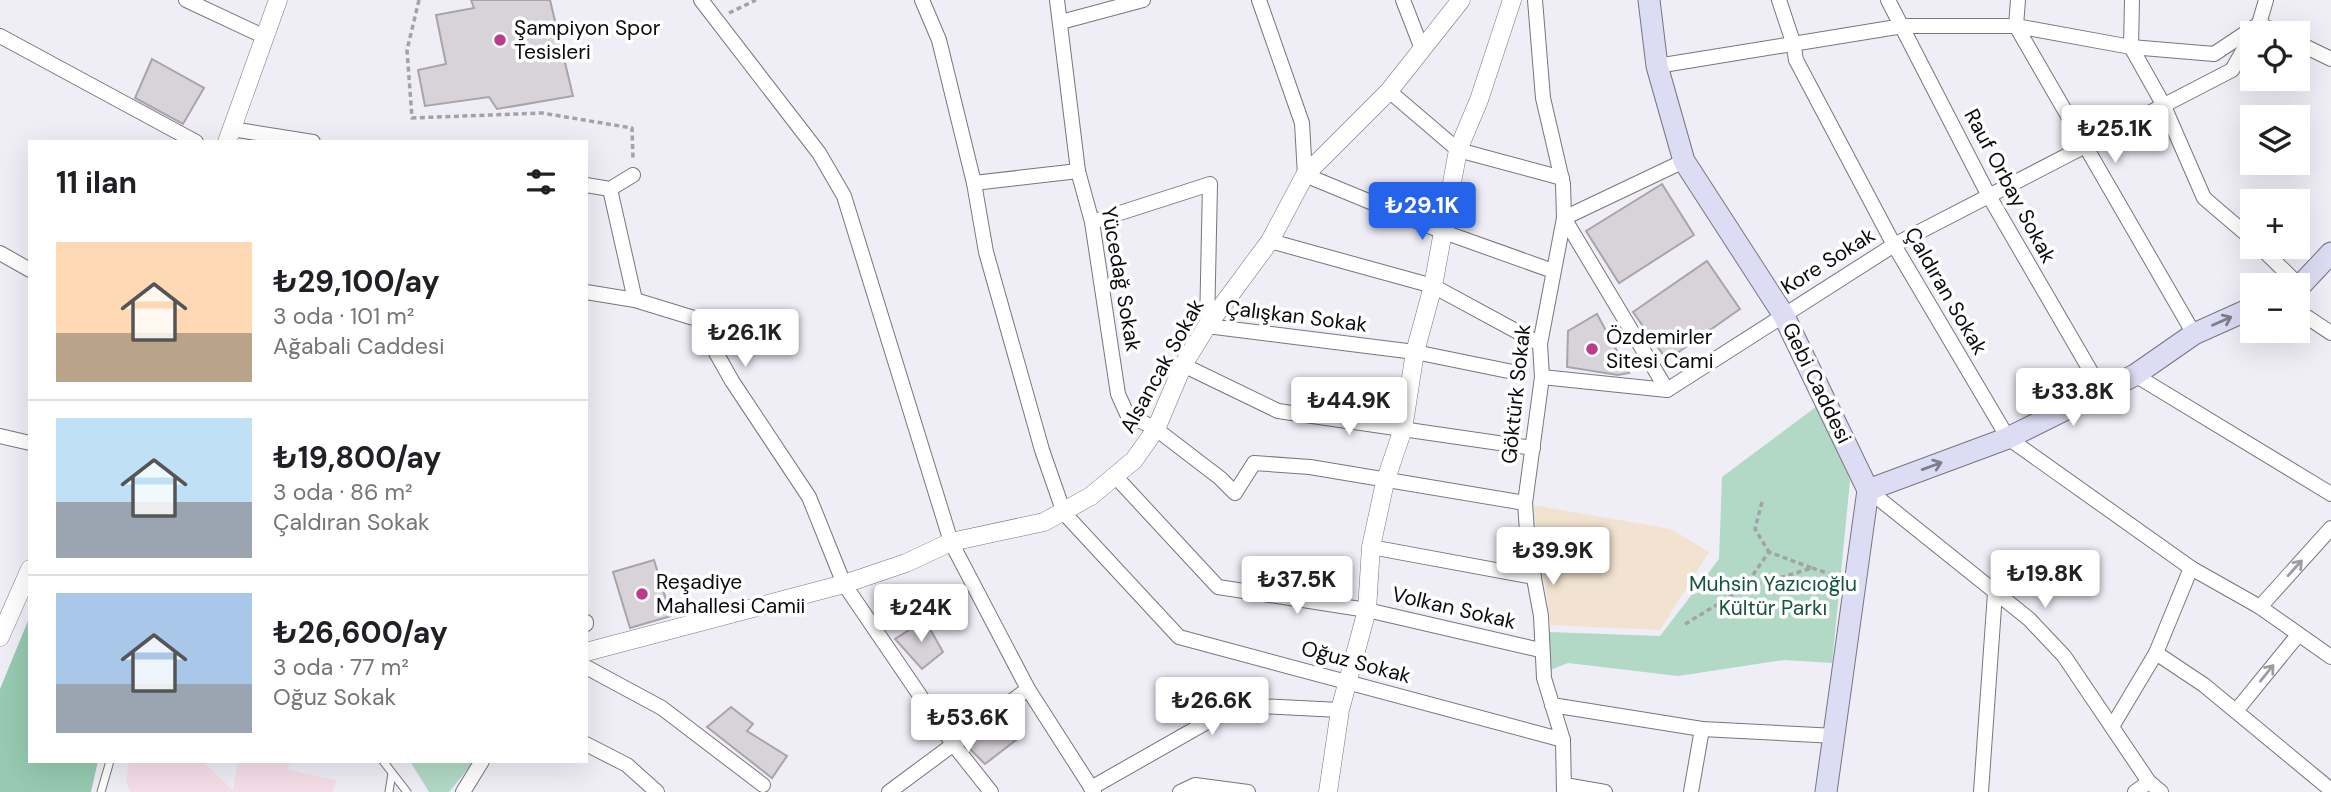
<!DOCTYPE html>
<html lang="tr">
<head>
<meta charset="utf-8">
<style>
  body { margin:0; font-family:"DM Sans",sans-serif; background:#f2f2f2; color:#202124; height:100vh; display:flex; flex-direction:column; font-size:26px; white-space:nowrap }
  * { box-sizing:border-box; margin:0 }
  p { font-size:23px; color:#757577 }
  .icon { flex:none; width:38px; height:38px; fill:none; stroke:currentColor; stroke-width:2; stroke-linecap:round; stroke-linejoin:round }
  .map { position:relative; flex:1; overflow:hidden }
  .details { position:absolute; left:28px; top:140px; width:560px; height:623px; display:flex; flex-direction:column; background:#fff; border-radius:0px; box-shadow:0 7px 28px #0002 }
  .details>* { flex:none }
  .buttons { position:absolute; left:2240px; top:21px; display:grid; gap:14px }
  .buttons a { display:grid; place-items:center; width:70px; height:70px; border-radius:0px; background:#fff; box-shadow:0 7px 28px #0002; font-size:35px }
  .price { position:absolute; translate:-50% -60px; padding:0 16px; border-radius:7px; background:#fff; color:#222; font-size:23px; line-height:46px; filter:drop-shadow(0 2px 4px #0008) }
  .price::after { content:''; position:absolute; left:50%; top:42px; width:21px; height:16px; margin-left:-10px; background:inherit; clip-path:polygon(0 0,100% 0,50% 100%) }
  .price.selected { background:#2563eb; color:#fff }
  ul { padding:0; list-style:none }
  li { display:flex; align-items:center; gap:21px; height:175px; padding:0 28px }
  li+li { border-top:2px solid #e0e0e0 }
  li span { display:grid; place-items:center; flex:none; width:196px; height:140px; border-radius:0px; color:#555 }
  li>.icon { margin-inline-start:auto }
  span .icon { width:84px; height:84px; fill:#fffc; stroke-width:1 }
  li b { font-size:30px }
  h2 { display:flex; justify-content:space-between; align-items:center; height:84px; padding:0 28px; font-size:30px }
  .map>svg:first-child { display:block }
</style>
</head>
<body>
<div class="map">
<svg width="2331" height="792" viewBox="0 0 2331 792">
  <rect width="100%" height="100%" fill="#efeef7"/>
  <polygon fill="#f2e3d0" points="1533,505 1671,529 1709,552 1660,630 1551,625"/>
  <polygon fill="#f6dee9" points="129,761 202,761 233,790 238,761 290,761 288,770 336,780 333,792 131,792 126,783"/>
  <g fill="#b2d9c6">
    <polygon points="1817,406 1839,444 1850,481 1832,663 1784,660 1678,676 1568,663 1550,670 1549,632 1660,636 1719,559 1722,477"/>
    <polygon points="410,761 474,761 449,792 429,792"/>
  </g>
  <polygon fill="#97cab1" points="30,616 30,761 98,761 91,792 0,792 0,689"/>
  <g fill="#d8d2d9" stroke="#a9a3aa" stroke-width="2">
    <polygon points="471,0 550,0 573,96 497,109 489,97 425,106 418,70 446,64 436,15 474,8"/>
    <polygon points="152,59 204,88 183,124 135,98"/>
    <polygon points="1662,184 1694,235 1619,283 1586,231"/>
    <polygon points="1707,261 1740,309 1667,360 1633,312"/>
    <polygon points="1597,314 1629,373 1618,375 1567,367 1568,331"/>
    <polygon points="654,560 671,616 630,628 613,572"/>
    <polygon points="925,620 943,652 922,669 895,639"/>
    <polygon points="731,707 753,724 747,731 787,756 772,778 707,727"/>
    <polygon points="1003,720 1016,740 985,764 967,746"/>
  </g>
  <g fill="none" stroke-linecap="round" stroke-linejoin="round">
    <g stroke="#77767e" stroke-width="9">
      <g id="service">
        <polyline points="383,761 407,792"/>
        <polyline points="101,792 110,761"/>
        <polyline points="389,792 392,773"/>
      </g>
    </g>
    <g stroke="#77767e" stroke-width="16">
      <g id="minor">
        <polyline points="186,0 263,36"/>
        <polyline points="701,0 819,153 844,196 951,542 1028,689 1094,792"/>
        <polyline points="922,0 939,40 974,183 986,252 1042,450 1064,513 1179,637 1563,740"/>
        <polyline points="1057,0 1078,171 1092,222 1118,394 1127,414 1156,429 1220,478 1235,493 1254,463 1310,467 1525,503"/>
        <polyline points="1259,0 1302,123 1305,175 1441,231 1553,271"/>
        <polyline points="1403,0 1422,49"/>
        <polyline points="1535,0 1543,98 1563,184 1564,218 1540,344 1542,377 1525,503 1528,546 1541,616 1544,678 1563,740 1564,792"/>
        <polyline points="1779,0 1793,42 1796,60 1894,245 2008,438 2191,568 2260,607 2331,657"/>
        <polyline points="1888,0 1989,196 2101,389"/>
        <polyline points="2018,0 2016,26 2194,334"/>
        <polyline points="2132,0 2131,47 2163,104 2204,198 2252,239"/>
        <polyline points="2266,0 2259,24 2279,33"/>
        <polyline points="1061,22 1143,0"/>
        <polyline points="0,36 196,142"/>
        <polyline points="2298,43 2331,59"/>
        <polyline points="1657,66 1903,26 2016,26 2131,47 2214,54 2259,24"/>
        <polyline points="1389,91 1458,150 1562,178"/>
        <polyline points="232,129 313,142"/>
        <polyline points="974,183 1078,171"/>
        <polyline points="586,185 610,189 633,175"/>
        <polyline points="610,189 635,300 697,319 732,381 809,497 844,584 953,744 991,792"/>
        <polyline points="1092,222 1210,184 1207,326 1415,352 1518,373"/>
        <polyline points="1270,241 1433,286 1540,344"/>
        <polyline points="2260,247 2301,287 2298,298"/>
        <polyline points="0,253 30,270"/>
        <polyline points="586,292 635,300"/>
        <polyline points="2298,311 2331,333"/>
        <polyline points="1183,365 1278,411 1533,448"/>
        <polyline points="2135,375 2331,494"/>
        <polyline points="1542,377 1667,390 1894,245 2232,70 2252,35"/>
        <polyline points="1667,390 1564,218 1684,161"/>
        <polyline points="0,436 30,443"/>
        <polyline points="1115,476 1218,587 1367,610 1540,650"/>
        <polyline points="1868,490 2029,619 2064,656 2149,782 2161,792"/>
        <polyline points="1371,547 1534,577"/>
        <polyline points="2191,568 2156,653 2204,685 2331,790"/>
        <polyline points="2260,607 2331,528"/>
        <polyline points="586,622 586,624"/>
        <polyline points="586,667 662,708 763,785"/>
        <polyline points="1552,705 1702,729 1836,736"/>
        <polyline points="2236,711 2298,635"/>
        <polyline points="2113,725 2156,653"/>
        <polyline points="586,744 627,765 657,792"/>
        <polyline points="1565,785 1605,792"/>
        <polyline points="1091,788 1237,705 1340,710"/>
        <polyline points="463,792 482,761"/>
        <polyline points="889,792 1028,689"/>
        <polyline points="1180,792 1195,785 1248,792"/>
        <polyline points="1691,792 1702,729"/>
        <polyline points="1981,792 1995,593"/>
        <polyline points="2135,792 2149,782"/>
      </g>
    </g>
    <g stroke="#77767e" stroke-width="19">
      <g id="tertiary">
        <polyline points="227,142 278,0"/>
        <polyline points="0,637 30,569"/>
        <polyline points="586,652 844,584 906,563 951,542 1044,522 1091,496 1134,460 1156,429 1183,365 1207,326 1270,241 1305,175 1389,91 1461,0"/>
        <polyline points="1328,792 1340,710 1367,610 1371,547 1385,482 1403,429 1415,352 1433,286 1458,150 1479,100 1512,0"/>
      </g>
    </g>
    <g stroke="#77767e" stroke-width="23">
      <g id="secondary">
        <polyline points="1649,0 1657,66 1684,161 1783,314 1868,490 1826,792"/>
        <polyline points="2298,288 2331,253"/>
        <polyline points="1868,490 2008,438 2135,375 2194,334 2252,308"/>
      </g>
    </g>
    <g stroke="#a3a2a9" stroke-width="3.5" stroke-dasharray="5 3.5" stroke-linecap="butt">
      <polyline points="419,0 407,50 412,118 542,113 632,128 633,159"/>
      <polyline points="729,13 756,0"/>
      <polyline points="1762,502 1755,529 1769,552"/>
      <polyline points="1812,568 1836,576"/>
      <polyline points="1685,624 1743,589 1769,552 1812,568 1743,589"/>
    </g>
    <use href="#service" stroke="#fff" stroke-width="7"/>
    <use href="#minor" stroke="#fff" stroke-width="14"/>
    <use href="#tertiary" stroke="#fff" stroke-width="18"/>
    <use href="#secondary" stroke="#dcdcf4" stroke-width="21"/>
  </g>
  <defs><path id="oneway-shaft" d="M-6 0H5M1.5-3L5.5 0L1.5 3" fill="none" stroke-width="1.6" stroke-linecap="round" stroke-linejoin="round" transform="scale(1.75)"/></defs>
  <g stroke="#7e7e8c">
    <use href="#oneway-shaft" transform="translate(2222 321) rotate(-24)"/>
    <use href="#oneway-shaft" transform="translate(1932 466) rotate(-20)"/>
  </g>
  <g stroke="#9d9d9f">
    <use href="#oneway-shaft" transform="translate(2295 568) rotate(-48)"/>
    <use href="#oneway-shaft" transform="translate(2267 673) rotate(-51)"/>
  </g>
  <g fill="#ba3c8a" stroke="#fff" stroke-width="2.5">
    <circle cx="500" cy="40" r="7"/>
    <circle cx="1592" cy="349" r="7"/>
    <circle cx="642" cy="594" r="7"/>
  </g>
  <g text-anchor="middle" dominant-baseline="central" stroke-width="7" stroke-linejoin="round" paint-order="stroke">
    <g font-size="21" fill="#0b0b0e" stroke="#fff" text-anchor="start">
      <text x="514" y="28">Şampiyon Spor<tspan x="514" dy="24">Tesisleri</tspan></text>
      <text x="1606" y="337">Özdemirler<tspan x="1606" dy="24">Sitesi Cami</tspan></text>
      <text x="656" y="582">Reşadiye<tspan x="656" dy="24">Mahallesi Camii</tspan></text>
    </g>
    <g font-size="21" fill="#0b0b0e" stroke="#fff">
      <text transform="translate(2010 186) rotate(62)">Rauf Orbay Sokak</text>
      <text transform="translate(1828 261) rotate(-32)">Kore Sokak</text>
      <text transform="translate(1121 279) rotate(80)">Yücedağ Sokak</text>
      <text transform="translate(1946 291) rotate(60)">Çaldıran Sokak</text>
      <text transform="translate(1296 316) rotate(7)">Çalışkan Sokak</text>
      <text transform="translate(1162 366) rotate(-61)">Alsancak Sokak</text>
      <text transform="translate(1817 383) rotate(64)">Gebi Caddesi</text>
      <text transform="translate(1516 394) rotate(-84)">Göktürk Sokak</text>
      <text transform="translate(1454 608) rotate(13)">Volkan Sokak</text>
      <text transform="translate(1356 662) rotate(15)">Oğuz Sokak</text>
    </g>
    <g font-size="21" fill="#17553d" stroke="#fff">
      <text x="1773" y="584">Muhsin Yazıcıoğlu<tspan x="1773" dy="24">Kültür Parkı</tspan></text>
    </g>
  </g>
</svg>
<div class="buttons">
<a><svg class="icon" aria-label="locate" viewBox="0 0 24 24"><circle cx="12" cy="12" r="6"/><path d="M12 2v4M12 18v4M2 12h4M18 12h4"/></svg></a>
<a><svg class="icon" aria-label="layers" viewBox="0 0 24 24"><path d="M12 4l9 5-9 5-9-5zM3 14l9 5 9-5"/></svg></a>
<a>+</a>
<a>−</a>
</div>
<b class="price" style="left:2115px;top:165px">₺25.1K</b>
<b class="price selected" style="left:1422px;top:242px">₺29.1K</b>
<b class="price" style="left:745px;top:369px">₺26.1K</b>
<b class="price" style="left:2073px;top:428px">₺33.8K</b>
<b class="price" style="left:1349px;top:437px">₺44.9K</b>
<b class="price" style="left:1553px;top:587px">₺39.9K</b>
<b class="price" style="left:2045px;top:610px">₺19.8K</b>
<b class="price" style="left:1297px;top:616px">₺37.5K</b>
<b class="price" style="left:921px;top:644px">₺24K</b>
<b class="price" style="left:1212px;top:737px">₺26.6K</b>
<b class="price" style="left:968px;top:754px">₺53.6K</b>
<section class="details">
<h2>11 ilan<svg class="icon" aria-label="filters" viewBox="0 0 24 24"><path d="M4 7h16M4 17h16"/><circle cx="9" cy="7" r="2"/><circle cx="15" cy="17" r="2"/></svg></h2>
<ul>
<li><span style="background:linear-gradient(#ffd9b3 65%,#b9a48a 0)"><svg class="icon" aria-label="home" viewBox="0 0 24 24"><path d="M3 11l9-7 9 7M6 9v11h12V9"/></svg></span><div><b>₺29,100/ay</b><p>3 oda · 101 m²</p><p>Ağabali Caddesi</p></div></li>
<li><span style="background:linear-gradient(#bfe0f5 60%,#9aa5b1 0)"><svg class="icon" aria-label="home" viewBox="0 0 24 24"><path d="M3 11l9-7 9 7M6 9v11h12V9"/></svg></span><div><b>₺19,800/ay</b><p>3 oda · 86 m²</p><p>Çaldıran Sokak</p></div></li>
<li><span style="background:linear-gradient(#a9c7e8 65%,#9aa5b1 0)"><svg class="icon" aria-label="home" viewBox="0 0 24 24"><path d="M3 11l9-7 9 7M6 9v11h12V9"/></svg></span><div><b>₺26,600/ay</b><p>3 oda · 77 m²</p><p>Oğuz Sokak</p></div></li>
</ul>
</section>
</div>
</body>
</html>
